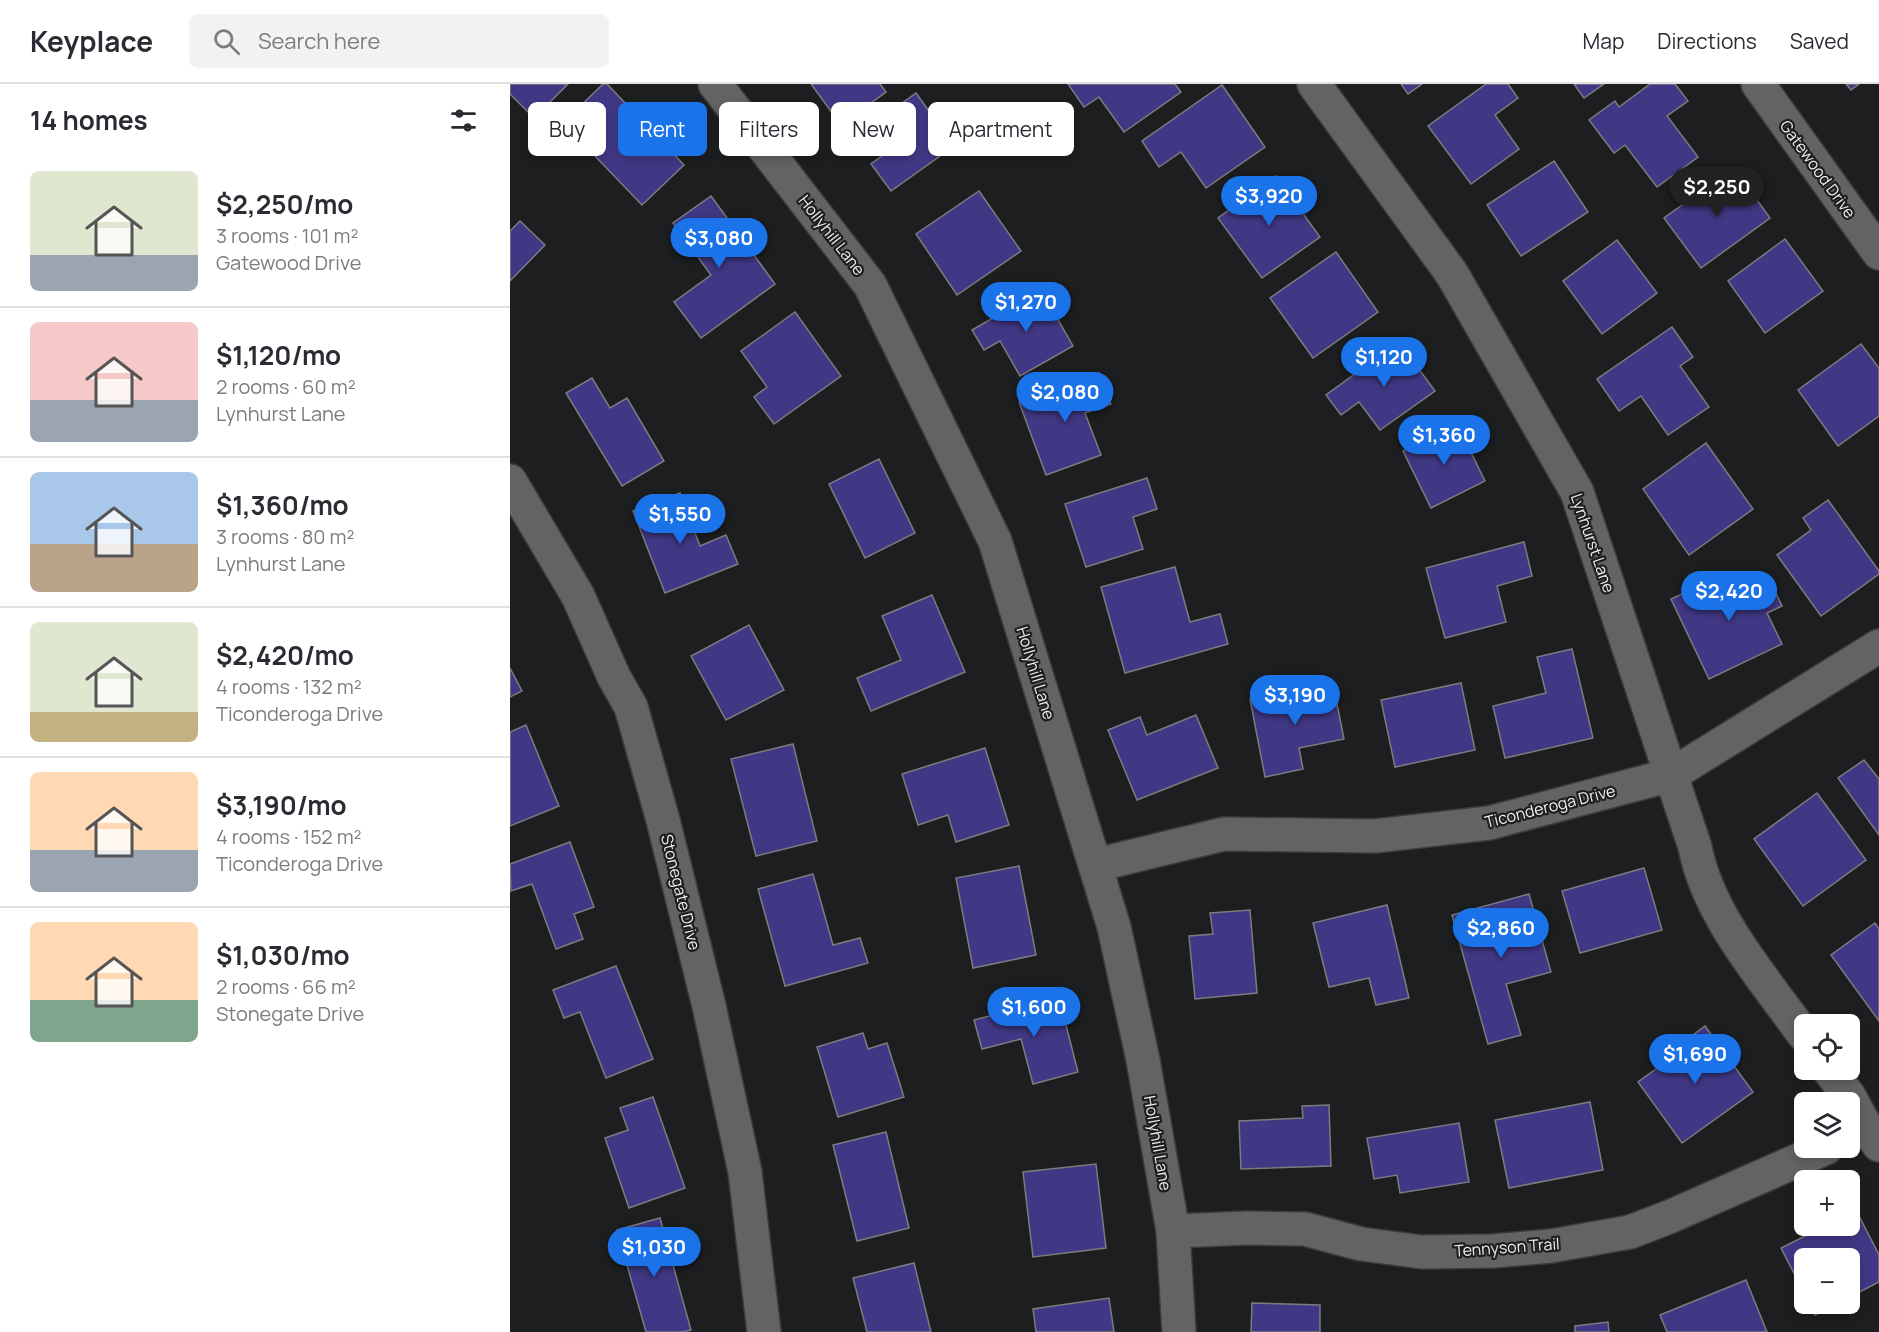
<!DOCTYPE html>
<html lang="en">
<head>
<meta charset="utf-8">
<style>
  body { margin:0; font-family:Manrope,sans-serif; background:#f2f2f3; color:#2b2b33; height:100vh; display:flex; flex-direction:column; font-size:22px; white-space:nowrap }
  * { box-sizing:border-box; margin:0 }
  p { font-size:20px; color:#7c7c81 }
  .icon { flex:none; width:33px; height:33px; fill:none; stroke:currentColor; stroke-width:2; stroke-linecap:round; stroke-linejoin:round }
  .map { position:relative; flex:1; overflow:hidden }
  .details { display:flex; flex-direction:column; background:#fff; width:510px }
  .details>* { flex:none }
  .banner { position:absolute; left:18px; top:18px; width:570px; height:54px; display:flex; gap:12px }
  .fabs { position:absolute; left:1284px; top:930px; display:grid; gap:12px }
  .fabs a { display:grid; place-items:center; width:66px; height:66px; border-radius:9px; background:#fff; box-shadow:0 3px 9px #0003; font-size:30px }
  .price { position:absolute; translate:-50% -51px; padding:0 14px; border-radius:21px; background:#1a73e8; color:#fff; font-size:20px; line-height:39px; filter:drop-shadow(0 2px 3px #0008) }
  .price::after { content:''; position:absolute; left:50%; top:36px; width:18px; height:14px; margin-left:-9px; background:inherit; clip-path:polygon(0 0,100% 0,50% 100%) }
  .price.current { background:#222; color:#fff }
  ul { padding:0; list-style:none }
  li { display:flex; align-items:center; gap:18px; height:150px; padding:0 30px }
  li+li { border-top:2px solid #e1e1e2 }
  li span { display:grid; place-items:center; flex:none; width:168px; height:120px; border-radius:9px; color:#555 }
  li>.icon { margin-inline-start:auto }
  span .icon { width:72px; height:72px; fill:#fffc; stroke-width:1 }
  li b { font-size:26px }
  h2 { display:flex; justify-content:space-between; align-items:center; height:72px; padding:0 30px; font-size:26px }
  .tag { padding:0 21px; border-radius:9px; background:#fff; box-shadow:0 3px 9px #0003; font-size:21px; line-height:54px }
  .tag.current { background:#1a73e8; color:#fff }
  header { display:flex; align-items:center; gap:36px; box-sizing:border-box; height:84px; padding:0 30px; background:#fff; border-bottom:2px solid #e1e1e2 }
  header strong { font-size:28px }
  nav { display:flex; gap:33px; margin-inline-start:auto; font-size:21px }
  .search { width:420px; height:54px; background:#f2f2f3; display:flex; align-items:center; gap:15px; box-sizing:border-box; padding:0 21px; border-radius:9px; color:#7c7c81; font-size:22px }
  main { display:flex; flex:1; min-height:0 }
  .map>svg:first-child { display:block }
</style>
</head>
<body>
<header>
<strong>Keyplace</strong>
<div class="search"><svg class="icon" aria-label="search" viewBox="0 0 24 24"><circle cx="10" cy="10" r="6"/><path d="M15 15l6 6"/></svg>Search here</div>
<nav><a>Map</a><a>Directions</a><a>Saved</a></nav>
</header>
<main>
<section class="details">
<h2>14 homes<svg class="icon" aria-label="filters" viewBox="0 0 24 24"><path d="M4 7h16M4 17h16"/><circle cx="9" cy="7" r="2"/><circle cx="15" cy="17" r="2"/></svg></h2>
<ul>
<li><span style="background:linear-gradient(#dfe7d0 70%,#9aa5b1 0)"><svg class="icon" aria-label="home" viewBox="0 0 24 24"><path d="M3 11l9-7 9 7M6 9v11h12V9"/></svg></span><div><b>$2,250/mo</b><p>3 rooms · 101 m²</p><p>Gatewood Drive</p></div></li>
<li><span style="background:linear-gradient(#f6c9c9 65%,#9aa5b1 0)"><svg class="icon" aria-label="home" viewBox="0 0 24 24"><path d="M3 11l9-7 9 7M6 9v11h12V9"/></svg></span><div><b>$1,120/mo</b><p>2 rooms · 60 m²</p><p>Lynhurst Lane</p></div></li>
<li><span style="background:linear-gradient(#a9c7e8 60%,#b9a48a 0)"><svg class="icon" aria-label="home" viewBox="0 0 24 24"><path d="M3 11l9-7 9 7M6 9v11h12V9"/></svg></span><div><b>$1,360/mo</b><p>3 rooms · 80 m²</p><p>Lynhurst Lane</p></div></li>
<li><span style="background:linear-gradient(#dfe7d0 75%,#c2b280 0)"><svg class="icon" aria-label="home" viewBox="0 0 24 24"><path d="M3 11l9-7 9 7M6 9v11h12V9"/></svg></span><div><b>$2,420/mo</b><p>4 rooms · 132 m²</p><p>Ticonderoga Drive</p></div></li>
<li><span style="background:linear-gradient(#ffd9b3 65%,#9aa5b1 0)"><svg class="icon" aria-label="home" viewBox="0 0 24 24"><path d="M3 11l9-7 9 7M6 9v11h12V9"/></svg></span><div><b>$3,190/mo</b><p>4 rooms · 152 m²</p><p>Ticonderoga Drive</p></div></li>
<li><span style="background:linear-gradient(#ffd9b3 65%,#7fa58c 0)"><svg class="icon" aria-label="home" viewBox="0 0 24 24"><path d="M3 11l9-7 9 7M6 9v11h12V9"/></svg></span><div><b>$1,030/mo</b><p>2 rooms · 66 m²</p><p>Stonegate Drive</p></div></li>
</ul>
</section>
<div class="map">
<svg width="1369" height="1248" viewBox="0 0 1369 1248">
  <rect width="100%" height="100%" fill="#1d1e20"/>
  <g fill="#413885" stroke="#7c7c7f" stroke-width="1.5">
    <polygon points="0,0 58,0 24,34 0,10"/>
    <polygon points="93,0 97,0 174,81 132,121 61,47 66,42 58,34"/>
    <polygon points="301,0 370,0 376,8 331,41"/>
    <polygon points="558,0 665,0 671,8 614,48 589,13 574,23"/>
    <polygon points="891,0 912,0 898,10"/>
    <polygon points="976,0 998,0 1008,14 985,31 1009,65 961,100 918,42"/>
    <polygon points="1064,0 1094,0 1074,14"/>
    <polygon points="1140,0 1165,0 1178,17 1157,32 1188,73 1147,103 1115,61 1104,69 1079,36 1105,17 1109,23"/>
    <polygon points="1336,0 1349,0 1341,6"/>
    <polygon points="712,1 755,63 696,104 671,68 649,83 632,57"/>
    <polygon points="406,9 444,62 381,107 361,80 380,66 362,41"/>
    <polygon points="1044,77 1078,128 1011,172 977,121"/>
    <polygon points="1224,84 1260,134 1191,184 1154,134"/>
    <polygon points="766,92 810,153 752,194 708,134"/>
    <polygon points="469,107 511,167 447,211 406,150"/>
    <polygon points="201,112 265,200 191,254 164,218 201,191 163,139"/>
    <polygon points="10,137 35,161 0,197 0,147"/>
    <polygon points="1275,155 1313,207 1255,249 1218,197"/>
    <polygon points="1107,156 1147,209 1092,250 1053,197"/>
    <polygon points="826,168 868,228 803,274 760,214"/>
    <polygon points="531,206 563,262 510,292 490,257 474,266 462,246"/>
    <polygon points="285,228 331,292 264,340 244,313 257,303 231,267"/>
    <polygon points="1162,243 1183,273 1170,282 1199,323 1158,351 1131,312 1109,327 1087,295"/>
    <polygon points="889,258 925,307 870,346 849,318 831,331 816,311"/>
    <polygon points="1351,260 1369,284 1369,332 1328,362 1288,306"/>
    <polygon points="589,289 601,320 575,329 591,371 536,391 509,318"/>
    <polygon points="82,294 100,324 117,314 154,377 112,402 56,309"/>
    <polygon points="947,340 975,397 921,424 893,367"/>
    <polygon points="1196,359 1243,425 1179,471 1133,405"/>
    <polygon points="369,375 405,449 355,474 319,400"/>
    <polygon points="637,394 647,425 623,433 633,465 576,483 555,420"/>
    <polygon points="170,409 190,462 216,451 228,480 155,509 123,427"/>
    <polygon points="1318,416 1369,487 1369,490 1311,532 1267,471 1301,446 1293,434"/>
    <polygon points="1014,458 1022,492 987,502 996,538 935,554 916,484"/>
    <polygon points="665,483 680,538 710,530 718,560 615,589 591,503"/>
    <polygon points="1213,491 1221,509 1257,491 1272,522 1257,529 1272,560 1199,595 1161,515"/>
    <polygon points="422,511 455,588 361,627 347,594 391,576 372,532"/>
    <polygon points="239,541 274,606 216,636 181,572"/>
    <polygon points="1062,565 1083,654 995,674 983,622 1036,609 1027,573"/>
    <polygon points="0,584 12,607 0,613"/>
    <polygon points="951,599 965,666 885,683 871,616"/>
    <polygon points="823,600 834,655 789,664 793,685 755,693 740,615"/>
    <polygon points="686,631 708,684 627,716 598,646 630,633 637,651"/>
    <polygon points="16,641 49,722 0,742 0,648"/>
    <polygon points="283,660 307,757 246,772 221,675"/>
    <polygon points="475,664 499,741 446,758 438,731 408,741 392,690"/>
    <polygon points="1354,676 1369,695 1369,751 1328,694"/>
    <polygon points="1307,709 1356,776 1293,822 1244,755"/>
    <polygon points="60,758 84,823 64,830 73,855 46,865 22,800 1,807 0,780"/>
    <polygon points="509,782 526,871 463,884 446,794"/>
    <polygon points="1134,784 1152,846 1070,869 1052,807"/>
    <polygon points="303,790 323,861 350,854 358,879 275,902 248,805"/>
    <polygon points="1019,810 1041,888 996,900 1011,951 978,960 942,831"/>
    <polygon points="877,821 899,914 866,921 859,894 819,903 803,839"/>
    <polygon points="740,826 747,909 685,915 679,852 703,850 700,829"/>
    <polygon points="1365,839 1369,845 1369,937 1321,871"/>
    <polygon points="106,882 143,975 96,994 70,928 54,934 43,906"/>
    <polygon points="549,914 568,988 523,1000 511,955 472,965 464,936"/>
    <polygon points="1195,942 1243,1008 1172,1059 1128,998 1164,972 1160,968"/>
    <polygon points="353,949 358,965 377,959 394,1013 328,1033 307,963"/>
    <polygon points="143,1013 175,1104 119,1124 95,1054 118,1046 110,1024"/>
    <polygon points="1080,1018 1093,1086 999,1104 985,1036"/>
    <polygon points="819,1021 821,1082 731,1085 729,1037 793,1034 792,1022"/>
    <polygon points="949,1039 959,1098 890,1109 887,1091 864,1095 857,1054"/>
    <polygon points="376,1048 399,1144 347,1157 323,1061"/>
    <polygon points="586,1080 596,1164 523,1173 513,1088"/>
    <polygon points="1346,1126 1369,1171 1369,1198 1340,1213 1340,1174 1294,1174 1294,1209 1271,1164 1315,1142 1340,1142 1340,1129"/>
    <polygon points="150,1134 181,1246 173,1248 136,1248 107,1146"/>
    <polygon points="404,1179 421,1248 357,1248 343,1194"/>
    <polygon points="1236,1196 1257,1248 1157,1248 1150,1231"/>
    <polygon points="599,1214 604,1248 526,1248 523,1225"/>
    <polygon points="742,1219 810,1221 810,1248 741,1248"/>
    <polygon points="1300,1220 1328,1220 1305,1231"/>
    <polygon points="1098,1238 1099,1248 1065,1248 1065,1242"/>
  </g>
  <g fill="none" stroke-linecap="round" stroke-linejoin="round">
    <g stroke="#3b3b3d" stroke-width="36">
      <g id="minor">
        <polyline points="205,0 360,201 485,457 604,843 633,976 663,1147 669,1248"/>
        <path d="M804,0L942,190L1067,408L1185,763C1198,832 1254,895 1294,951"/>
        <polyline points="1248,0 1369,169"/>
        <polyline points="0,397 68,512 104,593 121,623 153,736 199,922 235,1088 254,1248"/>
        <polyline points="586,781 714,750 865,752 979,739 1161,691 1369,562"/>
        <polyline points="1319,986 1339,1012 1357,1045 1369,1061"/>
        <polyline points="663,1147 738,1144 795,1145 851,1160 912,1168 983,1167 1041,1162 1120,1148 1159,1133 1316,1064"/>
      </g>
    </g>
    <use href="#minor" stroke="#636366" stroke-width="33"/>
  </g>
  <g text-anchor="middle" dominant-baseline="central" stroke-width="4.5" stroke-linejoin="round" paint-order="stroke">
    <g font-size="16" fill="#eeeef0" stroke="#1d1e20">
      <text transform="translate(1308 85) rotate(54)">Gatewood Drive</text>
      <text transform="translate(322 151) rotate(52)">Hollyhill Lane</text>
      <text transform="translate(1083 459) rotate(71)">Lynhurst Lane</text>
      <text transform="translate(526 589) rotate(73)">Hollyhill Lane</text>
      <text transform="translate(1040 722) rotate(-14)">Ticonderoga Drive</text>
      <text transform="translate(171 808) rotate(76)">Stonegate Drive</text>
      <text transform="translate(648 1059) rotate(80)">Hollyhill Lane</text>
      <text transform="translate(997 1163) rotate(-4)">Tennyson Trail</text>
    </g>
  </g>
</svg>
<div class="fabs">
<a><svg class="icon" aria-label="locate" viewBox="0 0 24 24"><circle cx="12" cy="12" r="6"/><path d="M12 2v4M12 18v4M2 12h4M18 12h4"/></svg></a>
<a><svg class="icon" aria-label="layers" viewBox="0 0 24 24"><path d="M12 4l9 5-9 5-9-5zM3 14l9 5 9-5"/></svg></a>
<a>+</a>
<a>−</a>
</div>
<b class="price current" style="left:1207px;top:134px">$2,250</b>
<b class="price" style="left:759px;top:143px">$3,920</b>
<b class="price" style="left:209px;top:185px">$3,080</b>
<b class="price" style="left:516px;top:249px">$1,270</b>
<b class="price" style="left:874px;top:304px">$1,120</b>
<b class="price" style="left:555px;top:339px">$2,080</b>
<b class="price" style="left:934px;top:382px">$1,360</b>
<b class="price" style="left:170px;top:461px">$1,550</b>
<b class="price" style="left:1219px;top:538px">$2,420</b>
<b class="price" style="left:785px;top:642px">$3,190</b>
<b class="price" style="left:991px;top:875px">$2,860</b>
<b class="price" style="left:524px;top:954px">$1,600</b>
<b class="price" style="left:1185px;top:1001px">$1,690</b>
<b class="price" style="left:144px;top:1194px">$1,030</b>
<div class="banner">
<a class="tag">Buy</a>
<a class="tag current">Rent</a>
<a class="tag">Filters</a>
<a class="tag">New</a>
<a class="tag">Apartment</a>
</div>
</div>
</main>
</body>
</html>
